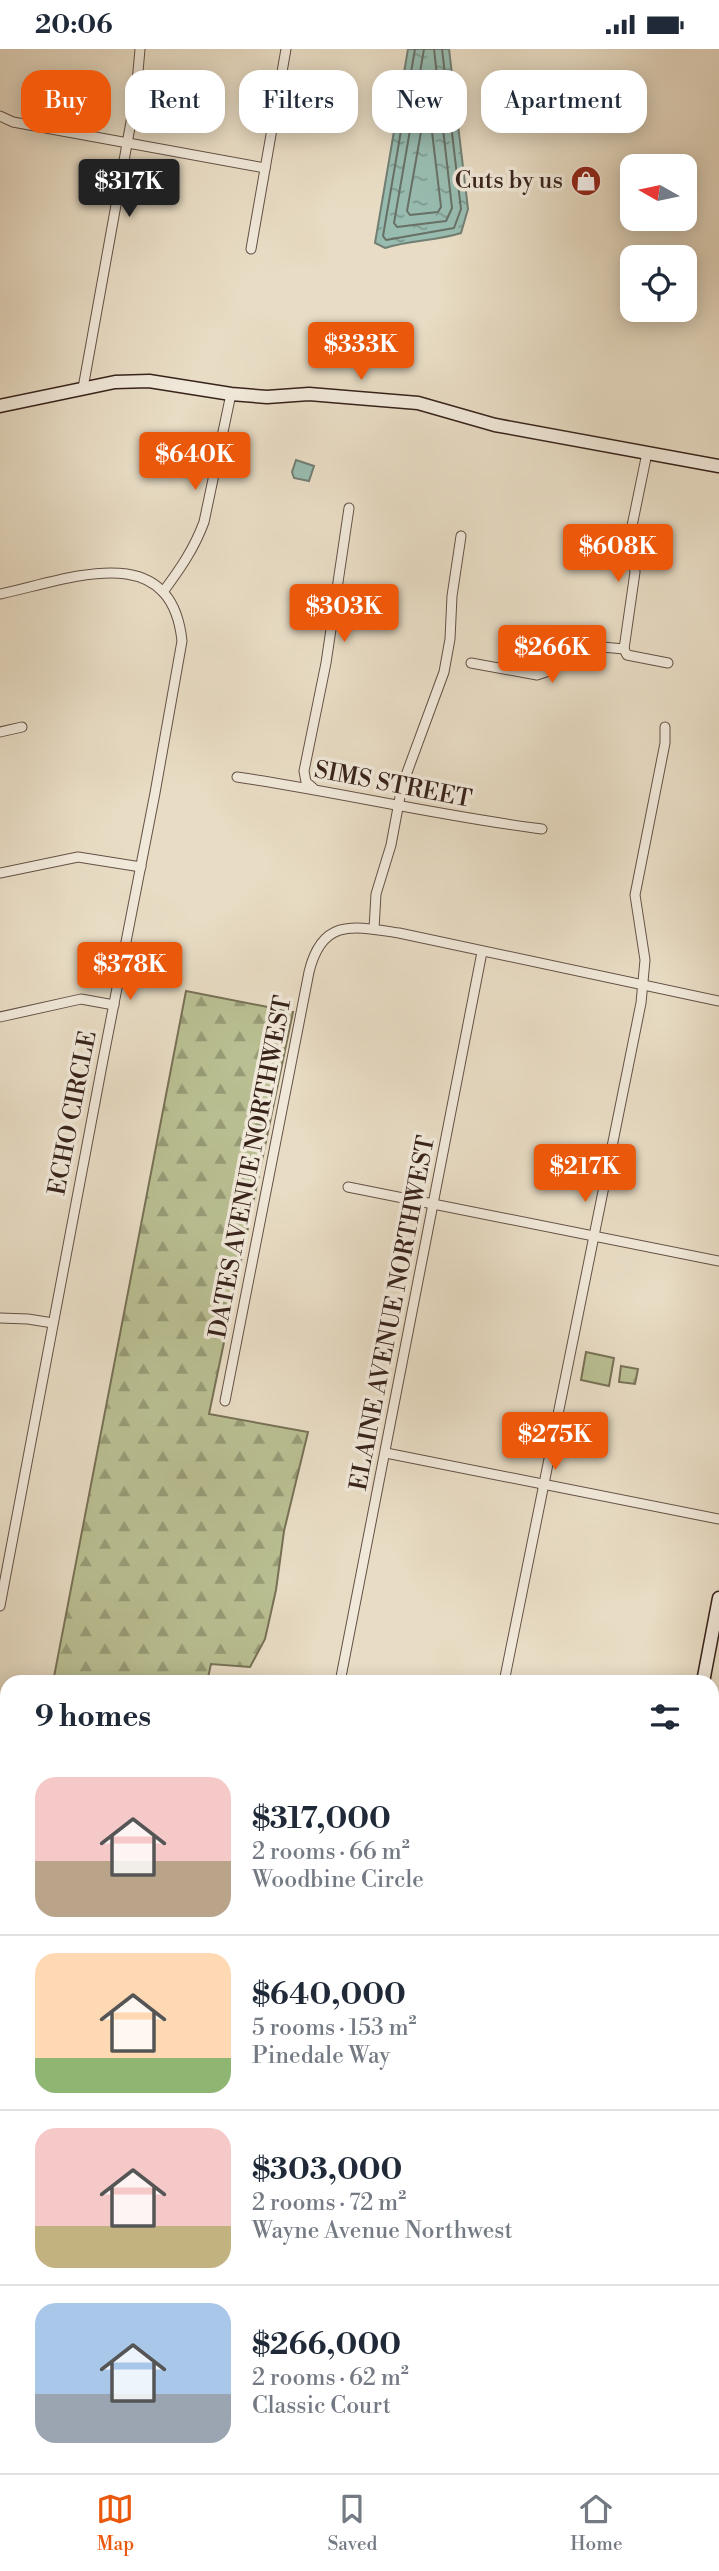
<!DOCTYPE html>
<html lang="en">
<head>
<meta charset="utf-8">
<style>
  body { margin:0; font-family:"Libre Bodoni",serif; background:#f6f6f7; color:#1f2937; height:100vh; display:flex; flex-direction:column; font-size:26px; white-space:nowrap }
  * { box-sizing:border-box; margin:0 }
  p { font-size:23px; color:#747a83 }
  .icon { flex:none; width:38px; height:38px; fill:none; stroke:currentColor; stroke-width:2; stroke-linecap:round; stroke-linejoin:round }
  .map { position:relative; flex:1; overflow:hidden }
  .details { position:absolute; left:0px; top:1626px; width:719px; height:800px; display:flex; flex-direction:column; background:#fff; border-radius:21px 21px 0 0; box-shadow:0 4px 18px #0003 }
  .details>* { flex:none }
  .guide { position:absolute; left:21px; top:21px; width:677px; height:63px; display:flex; gap:14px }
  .needle { width:46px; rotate:279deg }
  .controls { position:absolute; left:620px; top:105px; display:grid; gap:14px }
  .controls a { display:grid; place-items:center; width:77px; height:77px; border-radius:14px; background:#fff; box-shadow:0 4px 18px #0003; font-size:35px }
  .price { position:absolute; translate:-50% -60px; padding:0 16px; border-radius:7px; background:#ea580c; color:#fff; font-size:23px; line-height:46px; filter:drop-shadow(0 2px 4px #0008) }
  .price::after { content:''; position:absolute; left:50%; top:42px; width:21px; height:16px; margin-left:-10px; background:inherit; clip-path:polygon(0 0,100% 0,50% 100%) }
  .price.selected { background:#222; color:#fff }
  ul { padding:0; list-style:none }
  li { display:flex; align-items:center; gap:21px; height:175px; padding:0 35px }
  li+li { border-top:2px solid #e0e1e3 }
  li span { display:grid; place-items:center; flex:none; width:196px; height:140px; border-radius:21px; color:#555 }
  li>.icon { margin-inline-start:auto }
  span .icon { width:84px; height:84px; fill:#fffc; stroke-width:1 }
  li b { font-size:30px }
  h2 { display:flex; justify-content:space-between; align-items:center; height:84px; padding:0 35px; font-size:30px }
  .pill { padding:0 24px; border-radius:21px; background:#fff; box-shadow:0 4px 18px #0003; font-size:24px; line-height:63px }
  .pill.selected { background:#ea580c; color:#fff }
  .status { display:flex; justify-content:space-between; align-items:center; height:49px; padding:0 35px; background:#fff; direction:ltr }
  .status svg { height:19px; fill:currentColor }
  .menu { display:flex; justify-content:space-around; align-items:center; height:98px; border-top:2px solid #e0e1e3; background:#fff; font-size:19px; color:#747a83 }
  .menu a { display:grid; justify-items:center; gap:4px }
  .menu .selected { color:#ea580c }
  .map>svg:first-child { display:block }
</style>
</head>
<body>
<div class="status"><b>20:06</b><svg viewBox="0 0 49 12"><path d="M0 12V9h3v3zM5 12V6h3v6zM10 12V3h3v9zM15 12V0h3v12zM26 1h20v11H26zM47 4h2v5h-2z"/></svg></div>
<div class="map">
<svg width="719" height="2424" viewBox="0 0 719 2424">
  <defs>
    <pattern id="forest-firs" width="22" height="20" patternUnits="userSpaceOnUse" patternTransform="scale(1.75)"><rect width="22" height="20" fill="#b9bf92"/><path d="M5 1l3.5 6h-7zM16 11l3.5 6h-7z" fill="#979b76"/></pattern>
    <pattern id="wetland-marsh" width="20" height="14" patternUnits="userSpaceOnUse" patternTransform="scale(1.75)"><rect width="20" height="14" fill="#b9bf92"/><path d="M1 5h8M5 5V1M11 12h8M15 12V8" fill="none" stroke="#979b76"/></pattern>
    <pattern id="park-crowns" width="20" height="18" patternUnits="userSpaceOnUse" patternTransform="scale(1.75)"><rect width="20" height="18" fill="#b9bf92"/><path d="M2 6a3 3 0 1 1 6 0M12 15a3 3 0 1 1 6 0" fill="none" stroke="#979b76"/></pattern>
    <pattern id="water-ripples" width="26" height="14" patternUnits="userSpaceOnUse" patternTransform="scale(1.75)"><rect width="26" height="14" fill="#98bcb0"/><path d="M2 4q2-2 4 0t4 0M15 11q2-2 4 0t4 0" fill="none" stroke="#7d988e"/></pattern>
  </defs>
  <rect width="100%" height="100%" fill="#e8dcc4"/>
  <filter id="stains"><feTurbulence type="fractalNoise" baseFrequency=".00286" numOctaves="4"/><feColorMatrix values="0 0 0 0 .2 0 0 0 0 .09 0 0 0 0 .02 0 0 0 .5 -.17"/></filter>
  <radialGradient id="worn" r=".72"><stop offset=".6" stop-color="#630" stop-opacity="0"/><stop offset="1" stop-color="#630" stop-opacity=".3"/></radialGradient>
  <polygon fill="#b9bf92" stroke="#787156" stroke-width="2" points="586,1303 614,1309 609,1337 581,1331"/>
  <g fill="url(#forest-firs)" stroke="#787156" stroke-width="2">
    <polygon points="186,942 293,963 209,1365 308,1383 284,1482 276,1541 265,1590 250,1618 211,1615 207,1633 53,1633"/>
    <polygon points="7,1922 7,1970 0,1972 0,1957"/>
  </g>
  <polygon fill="url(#wetland-marsh)" stroke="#787156" stroke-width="2" points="7,1970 7,2069 0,2067 0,1972"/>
  <polygon fill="url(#park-crowns)" stroke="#787156" stroke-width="2" points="621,1317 638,1320 635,1335 619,1333"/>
  <g fill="url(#water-ripples)" stroke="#727f74" stroke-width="2">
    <path d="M408,0H449L468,160L461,184C436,192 410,191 385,199L375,194Z"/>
    <polygon points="296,411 314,417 309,432 294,429 292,423"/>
  </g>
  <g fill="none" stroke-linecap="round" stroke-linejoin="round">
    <g stroke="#687066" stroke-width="2">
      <polyline points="415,0 383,187 386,191 454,179 461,160 442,0"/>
      <polyline points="424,0 394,174 397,178 446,172 452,159 434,0"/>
      <polygon points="428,63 430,66 441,158 438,163 410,166 407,162 424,66"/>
    </g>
    <g stroke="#645145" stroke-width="11">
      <g id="street">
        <polyline points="0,67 13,73 265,119"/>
        <polyline points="251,200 286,0"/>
        <polyline points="83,339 136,45 140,0"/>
        <polyline points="647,404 632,477 631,488 635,523 624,600 627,606 668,614"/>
        <path d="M163,543C180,520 194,500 204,473L231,345"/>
        <path d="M0,545C67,531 171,487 182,592L155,744L103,1011L0,1557"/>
        <path d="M471,614L537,626L549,622C554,611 557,599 570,595L624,600"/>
        <polyline points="0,683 22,678"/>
        <path d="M237,728C339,743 439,767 542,780"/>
        <polyline points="313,739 306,733 304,722 326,614 349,459"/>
        <polyline points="0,824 78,808 141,818"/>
        <polyline points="374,880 376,845 391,796 402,737 444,623 450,590 452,547 461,487"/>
        <polyline points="0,968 81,950 114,956"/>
        <polyline points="348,1138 719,1212"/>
        <polyline points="0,1269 28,1270 53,1274"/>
        <path d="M225,1352L309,923C322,869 353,877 399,884L719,952"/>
        <polyline points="386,1404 719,1470"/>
        <polyline points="340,1633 482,903"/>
        <polyline points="504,1633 641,954 645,911 635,846 665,694 665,678"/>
        <polyline points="0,2153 7,2154"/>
        <polyline points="0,2382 7,2383"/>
        <polyline points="228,2418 254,2424"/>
      </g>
    </g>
    <g stroke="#38231b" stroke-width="15">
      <g id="secondary">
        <polyline points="0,357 115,333 149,332 231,345 267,348 309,345 418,354 495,376 719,417"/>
        <polyline points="703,1633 719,1549"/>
        <polyline points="552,2424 553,2418"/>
      </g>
    </g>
    <use href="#street" stroke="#f0e8d9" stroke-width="9"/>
    <use href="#secondary" stroke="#f0e8d9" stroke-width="12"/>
  </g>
  <defs>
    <g id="shop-disc" transform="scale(1.575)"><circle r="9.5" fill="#8f2418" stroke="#f0e8d9"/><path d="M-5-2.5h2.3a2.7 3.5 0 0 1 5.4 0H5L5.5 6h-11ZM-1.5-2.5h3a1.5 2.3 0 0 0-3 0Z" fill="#fff"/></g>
  </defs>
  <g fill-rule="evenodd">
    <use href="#shop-disc" x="586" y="132"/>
  </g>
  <g text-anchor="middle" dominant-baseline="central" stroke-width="7" stroke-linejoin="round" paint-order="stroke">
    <g font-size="24" fill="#38231b" stroke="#f0e8d9" text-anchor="end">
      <text x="563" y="132">Cuts by us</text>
    </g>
    <g font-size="24" fill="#38231b" stroke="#f0e8d9">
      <text transform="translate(393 736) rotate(11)">SIMS STREET</text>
      <text transform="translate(73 1064) rotate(-79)">ECHO CIRCLE</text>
      <text transform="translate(251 1118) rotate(-79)">DATES AVENUE NORTHWEST</text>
      <text transform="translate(393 1264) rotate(-79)">ELAINE AVENUE NORTHWEST</text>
    </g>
  </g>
  <rect width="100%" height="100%" filter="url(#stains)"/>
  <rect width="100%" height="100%" fill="url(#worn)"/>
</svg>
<div class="controls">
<a><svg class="needle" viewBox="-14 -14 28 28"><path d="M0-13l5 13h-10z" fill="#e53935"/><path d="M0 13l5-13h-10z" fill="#747a83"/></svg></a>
<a><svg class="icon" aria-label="locate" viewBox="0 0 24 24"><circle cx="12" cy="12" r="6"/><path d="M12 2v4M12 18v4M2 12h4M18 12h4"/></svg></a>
</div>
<b class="price selected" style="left:129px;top:170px">$317K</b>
<b class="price" style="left:361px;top:333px">$333K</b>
<b class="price" style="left:195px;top:443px">$640K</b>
<b class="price" style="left:618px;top:535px">$608K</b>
<b class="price" style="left:344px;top:595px">$303K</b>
<b class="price" style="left:552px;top:636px">$266K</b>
<b class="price" style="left:130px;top:953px">$378K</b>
<b class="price" style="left:585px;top:1155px">$217K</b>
<b class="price" style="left:555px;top:1423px">$275K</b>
<div class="guide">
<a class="pill selected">Buy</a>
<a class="pill">Rent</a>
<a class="pill">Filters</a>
<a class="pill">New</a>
<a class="pill">Apartment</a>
</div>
<section class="details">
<h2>9 homes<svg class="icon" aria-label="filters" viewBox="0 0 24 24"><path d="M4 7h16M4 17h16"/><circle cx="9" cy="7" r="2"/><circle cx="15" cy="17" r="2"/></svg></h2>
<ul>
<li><span style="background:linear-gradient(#f6c9c9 60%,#b9a48a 0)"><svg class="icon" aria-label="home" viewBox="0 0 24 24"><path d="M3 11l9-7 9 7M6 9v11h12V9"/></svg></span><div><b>$317,000</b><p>2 rooms · 66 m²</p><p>Woodbine Circle</p></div></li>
<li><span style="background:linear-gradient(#ffd9b3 75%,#8fb573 0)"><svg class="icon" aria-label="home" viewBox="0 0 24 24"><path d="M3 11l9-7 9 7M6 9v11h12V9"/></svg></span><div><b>$640,000</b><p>5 rooms · 153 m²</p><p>Pinedale Way</p></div></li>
<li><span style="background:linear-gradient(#f6c9c9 70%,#c2b280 0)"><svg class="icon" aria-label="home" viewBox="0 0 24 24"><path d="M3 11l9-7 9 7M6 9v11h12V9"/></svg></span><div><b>$303,000</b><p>2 rooms · 72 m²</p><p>Wayne Avenue Northwest</p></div></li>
<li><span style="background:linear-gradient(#a9c7e8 65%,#9aa5b1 0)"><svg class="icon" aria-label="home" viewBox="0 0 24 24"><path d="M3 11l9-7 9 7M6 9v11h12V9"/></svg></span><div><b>$266,000</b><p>2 rooms · 62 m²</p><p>Classic Court</p></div></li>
</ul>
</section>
</div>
<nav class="menu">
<a class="selected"><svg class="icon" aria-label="map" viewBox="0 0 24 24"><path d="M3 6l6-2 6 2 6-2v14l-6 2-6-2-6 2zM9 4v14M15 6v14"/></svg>Map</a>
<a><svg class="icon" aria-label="saved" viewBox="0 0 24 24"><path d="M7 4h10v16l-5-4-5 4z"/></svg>Saved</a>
<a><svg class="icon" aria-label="home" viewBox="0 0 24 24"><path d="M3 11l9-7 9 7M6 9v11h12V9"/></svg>Home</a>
</nav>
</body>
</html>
